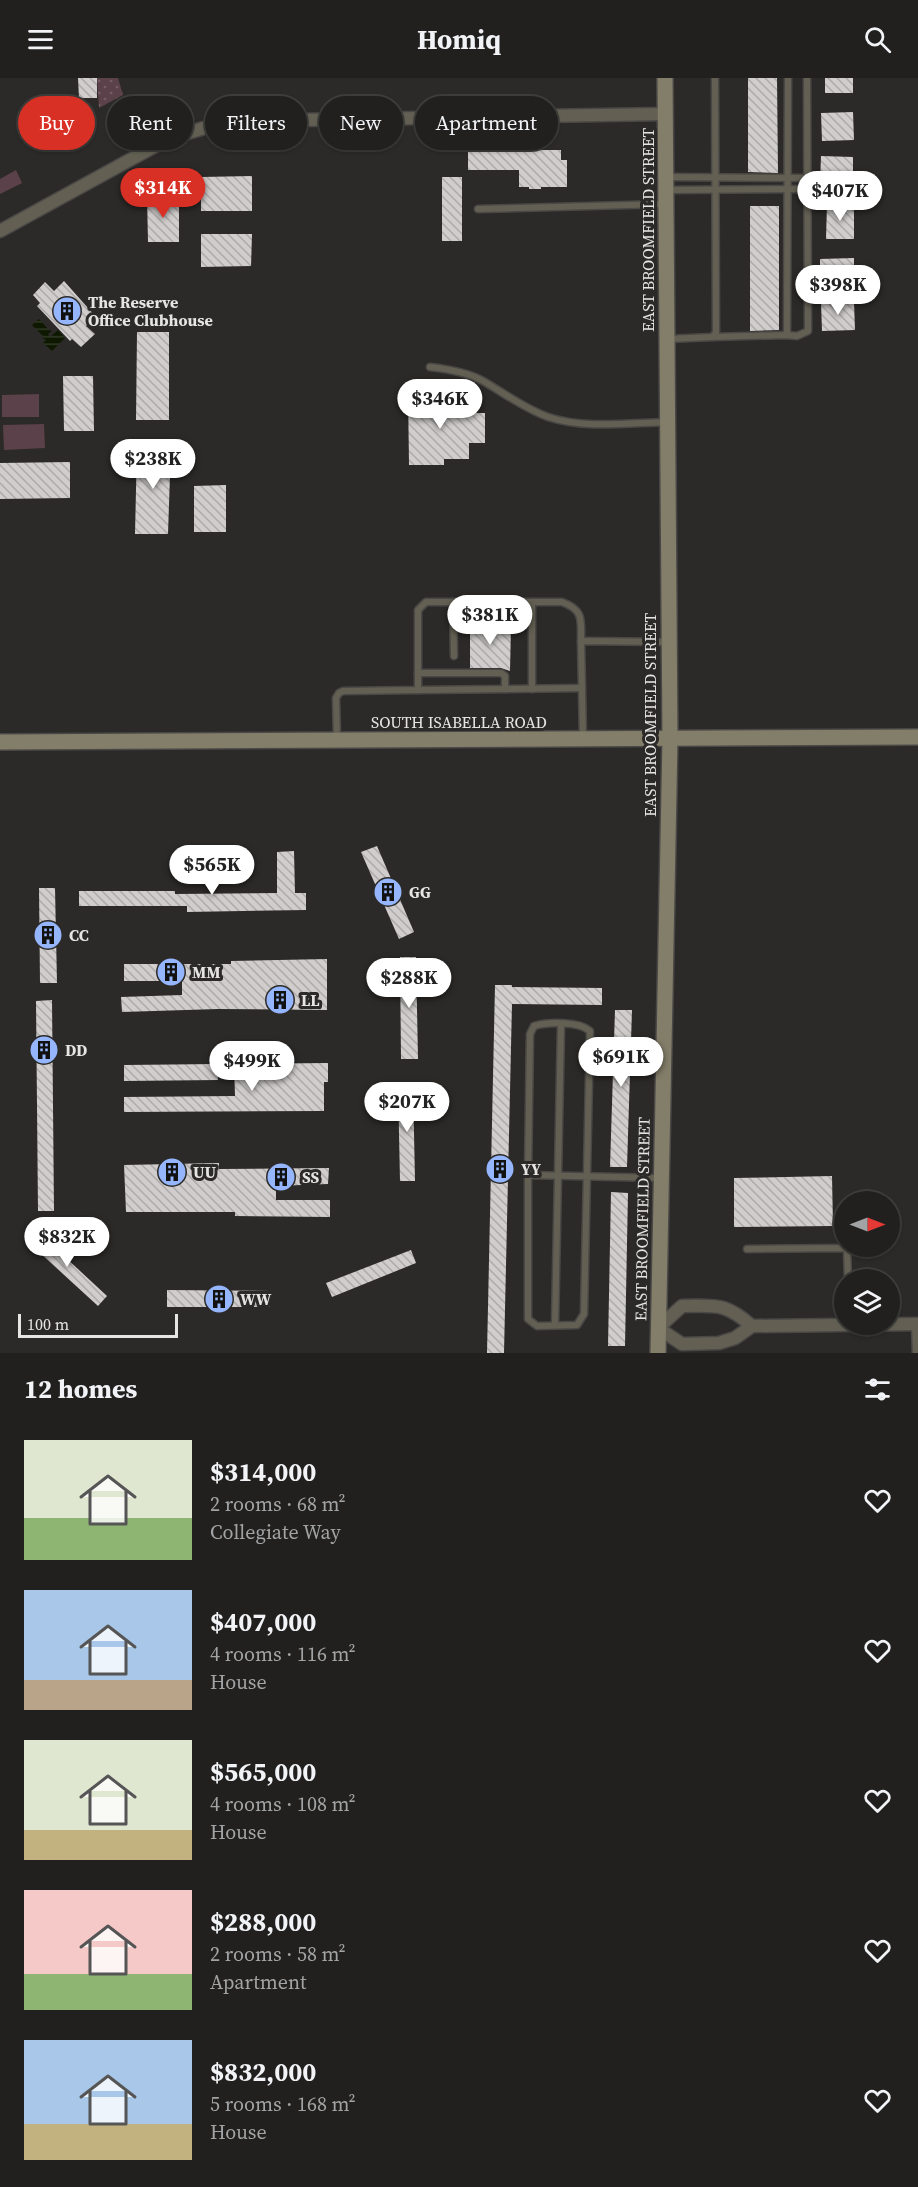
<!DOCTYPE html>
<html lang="en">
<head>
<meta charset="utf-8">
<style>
  body { margin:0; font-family:"Source Serif 4",serif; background:#2d2d2b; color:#f1f3f6; height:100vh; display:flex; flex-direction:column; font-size:22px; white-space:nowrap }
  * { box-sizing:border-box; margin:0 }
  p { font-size:20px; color:#a2a3a4 }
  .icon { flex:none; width:33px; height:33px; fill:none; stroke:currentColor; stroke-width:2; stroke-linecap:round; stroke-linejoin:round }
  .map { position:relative; height:1275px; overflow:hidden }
  .drawer { display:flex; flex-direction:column; background:#21201e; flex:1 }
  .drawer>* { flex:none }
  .guide { position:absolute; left:18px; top:18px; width:600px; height:54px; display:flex; gap:12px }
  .needle { width:39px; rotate:90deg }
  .buttons { position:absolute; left:834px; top:1113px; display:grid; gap:12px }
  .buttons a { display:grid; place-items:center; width:66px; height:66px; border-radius:50%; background:#21201e; box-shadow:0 2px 4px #0004,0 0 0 2px #3e3e3c; font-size:30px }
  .scale { position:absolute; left:18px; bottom:15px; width:160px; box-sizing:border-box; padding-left:6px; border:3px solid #e6e5e4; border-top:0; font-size:16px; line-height:21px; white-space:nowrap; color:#e6e5e4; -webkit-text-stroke:4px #2c2a28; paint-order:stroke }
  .price { position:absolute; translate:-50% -51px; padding:0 14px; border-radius:21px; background:#fff; color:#222; font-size:20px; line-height:39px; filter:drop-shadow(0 2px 3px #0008) }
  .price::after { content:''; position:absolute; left:50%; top:36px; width:18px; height:14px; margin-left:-9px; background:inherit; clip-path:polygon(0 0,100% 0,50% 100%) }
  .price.current { background:#d93025; color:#fff }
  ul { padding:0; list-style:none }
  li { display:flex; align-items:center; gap:18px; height:150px; padding:0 24px }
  li span { display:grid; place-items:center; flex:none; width:168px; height:120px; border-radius:0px; color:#555 }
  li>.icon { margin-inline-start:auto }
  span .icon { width:72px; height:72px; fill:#fffc; stroke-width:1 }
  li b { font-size:26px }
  h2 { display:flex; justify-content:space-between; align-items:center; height:72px; padding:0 24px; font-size:26px }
  .chip { padding:0 21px; border-radius:27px; background:#21201e; box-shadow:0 2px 4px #0004,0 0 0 2px #3e3e3c; font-size:21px; line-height:54px }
  .chip.current { background:#d93025; color:#fff }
  header { display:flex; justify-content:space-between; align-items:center; height:78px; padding:0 24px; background:#21201e; font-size:27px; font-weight:700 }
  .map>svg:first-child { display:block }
</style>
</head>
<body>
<header><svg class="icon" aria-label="menu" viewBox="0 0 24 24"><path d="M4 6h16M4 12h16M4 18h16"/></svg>Homiq<svg class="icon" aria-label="search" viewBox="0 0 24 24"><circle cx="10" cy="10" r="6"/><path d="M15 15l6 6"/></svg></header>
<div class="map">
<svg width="918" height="1275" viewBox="0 0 918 1275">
  <defs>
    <pattern id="grass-dots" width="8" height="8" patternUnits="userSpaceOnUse" patternTransform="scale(1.5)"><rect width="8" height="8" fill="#5b4149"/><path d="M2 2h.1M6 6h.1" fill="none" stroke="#735c63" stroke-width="1.8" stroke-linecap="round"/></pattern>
    <pattern id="water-rules" width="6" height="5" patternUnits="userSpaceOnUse" patternTransform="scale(1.5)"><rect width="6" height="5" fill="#0e1801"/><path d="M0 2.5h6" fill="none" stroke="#313926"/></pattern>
    <pattern id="building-back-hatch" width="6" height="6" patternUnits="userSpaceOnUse" patternTransform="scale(1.5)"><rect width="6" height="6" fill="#d0cdcc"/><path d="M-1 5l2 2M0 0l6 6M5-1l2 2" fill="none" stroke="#adabaa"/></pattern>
  </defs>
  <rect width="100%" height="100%" fill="#2c2a28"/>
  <polygon fill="url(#grass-dots)" points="97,0 118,0 123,17 99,30"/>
  <g fill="#5b4149">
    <polygon points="16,92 22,105 0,116 0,101"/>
    <polygon points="39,316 39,339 2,339 2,317"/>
    <polygon points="44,346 45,370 4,372 3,347"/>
  </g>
  <polygon fill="url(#water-rules)" points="39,241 49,252 52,253 48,256 50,259 58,252 65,260 52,273 43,265 46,262 42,260 43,258 32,247"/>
  <g fill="url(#building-back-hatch)">
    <polygon points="78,0 97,0 97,20 79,20"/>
    <polygon points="748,0 777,0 778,95 748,94"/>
    <rect x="825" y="0" width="28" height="15"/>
    <polygon points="853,34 854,62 822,63 821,35"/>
    <polygon points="468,72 561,72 561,82 567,82 567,109 541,109 541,111 529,111 529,109 519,109 519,92 468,92"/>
    <polygon points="821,78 853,79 853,107 820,106"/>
    <polygon points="252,98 252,133 201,133 201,99"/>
    <rect x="442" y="99" width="20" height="64"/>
    <polygon points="147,118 179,118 179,164 148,164"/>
    <polygon points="827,126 854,126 854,161 826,161"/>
    <polygon points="750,128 779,128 779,252 750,253"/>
    <polygon points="201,156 252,156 251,188 201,189"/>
    <polygon points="854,180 854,208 820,209 820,181"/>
    <polygon points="64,203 96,239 86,248 95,256 81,269 72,261 70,263 37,228 40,225 33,217 45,204 54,213"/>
    <polygon points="854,224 855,252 822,253 821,225"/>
    <polygon points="137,254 169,254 169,342 136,342"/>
    <polygon points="63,298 93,298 94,353 64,353"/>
    <polygon points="444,313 444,335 485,335 485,365 469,365 469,381 444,381 444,387 409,387 408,314"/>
    <polygon points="137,368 171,368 168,456 135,456"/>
    <polygon points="70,384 70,420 0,421 0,385"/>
    <polygon points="226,407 226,454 194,454 194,408"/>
    <polygon points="470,546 511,547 510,593 501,590 470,590"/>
    <polygon points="377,768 414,854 399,861 361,774"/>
    <polygon points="294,773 295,815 306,815 306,832 187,834 187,828 79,828 79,813 175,813 175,816 277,815 277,774"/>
    <polygon points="39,810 55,810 57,905 40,905"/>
    <polygon points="400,879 416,879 418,981 401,981"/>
    <polygon points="327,881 327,932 218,931 122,934 121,919 182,917 182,903 124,903 124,886 231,886 231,883"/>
    <polygon points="495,907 512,907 512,909 602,910 602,927 512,926 504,1275 487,1275"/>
    <polygon points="52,922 54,1133 38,1133 36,923"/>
    <polygon points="615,932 632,932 627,1089 610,1089"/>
    <polygon points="328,985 328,1004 324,1004 324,1033 124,1034 124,1019 235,1018 234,986"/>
    <polygon points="217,986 218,1002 124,1003 124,987"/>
    <polygon points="413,1007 415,1103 400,1103 398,1008"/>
    <polygon points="219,1085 219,1091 329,1090 328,1106 276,1108 276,1122 330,1122 330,1139 235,1138 235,1134 126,1134 124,1087"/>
    <polygon points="832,1098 833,1148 734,1149 734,1100"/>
    <polygon points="611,1114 628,1115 625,1268 608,1268"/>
    <polygon points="37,1153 107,1218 98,1228 28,1164"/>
    <polygon points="411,1172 416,1185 332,1219 326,1205"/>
    <polygon points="167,1212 270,1213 270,1229 167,1229"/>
  </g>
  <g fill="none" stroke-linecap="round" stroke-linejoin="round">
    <g stroke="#4a4846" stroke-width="9">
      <g id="lane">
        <polyline points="667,99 807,100"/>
        <polyline points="666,112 807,111"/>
        <polyline points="478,131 665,126"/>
        <polyline points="787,257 788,0"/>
        <polyline points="712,259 787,257 797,258 808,253 807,0"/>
        <polyline points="668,261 712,259 716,255 715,0"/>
        <path d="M430,289C448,291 467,294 483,303C504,315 525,331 548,339C584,351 628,345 667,344"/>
        <polyline points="453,524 454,578"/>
        <polyline points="532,524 532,611"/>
        <polyline points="418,595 501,595 505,598 505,611"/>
        <polyline points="418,612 582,610"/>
        <path d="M337,661L336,620L339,615L343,613L418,612V532L426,524H562C584,532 581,542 581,563"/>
        <polyline points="583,661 581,563 668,564"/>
        <path d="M528,1097L530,956L534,948C548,944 579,943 590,953L584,1236L577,1247L537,1248L528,1241V1097L661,1100"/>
        <polyline points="747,1171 847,1170 848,1202"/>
        <polyline points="915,1246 916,1275"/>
        <polyline points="555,1247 561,947"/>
      </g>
    </g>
    <g stroke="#4a4846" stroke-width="15">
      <g id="street">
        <polyline points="0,153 168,61 204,50 240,43 665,36"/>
        <path d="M752,1248C724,1224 717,1228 682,1228L658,1250L682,1266L719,1265L735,1260L752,1248L918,1246"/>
      </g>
    </g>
    <g stroke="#4a4846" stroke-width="18">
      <g id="secondary">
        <polyline points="0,664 918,659"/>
        <polyline points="658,1275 670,661 665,0"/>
      </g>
    </g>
    <use href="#lane" stroke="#636053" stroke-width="6"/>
    <use href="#street" stroke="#636053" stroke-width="12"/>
    <use href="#secondary" stroke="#837e69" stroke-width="15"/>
  </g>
  <defs>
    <g id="building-disc" transform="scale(1.5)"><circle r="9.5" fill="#95b6fd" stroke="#2c2a28"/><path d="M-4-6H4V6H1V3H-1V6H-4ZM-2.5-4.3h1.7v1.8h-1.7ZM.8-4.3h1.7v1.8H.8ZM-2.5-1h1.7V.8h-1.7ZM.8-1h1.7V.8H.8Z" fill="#111"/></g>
  </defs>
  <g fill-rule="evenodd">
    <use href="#building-disc" x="67" y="233"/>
    <use href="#building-disc" x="388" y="814"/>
    <use href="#building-disc" x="48" y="857"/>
    <use href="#building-disc" x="171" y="894"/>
    <use href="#building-disc" x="280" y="922"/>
    <use href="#building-disc" x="44" y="972"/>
    <use href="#building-disc" x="500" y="1091"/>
    <use href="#building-disc" x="172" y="1094"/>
    <use href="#building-disc" x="281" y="1099"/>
    <use href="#building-disc" x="219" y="1221"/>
  </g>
  <g text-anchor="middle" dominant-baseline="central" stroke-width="6" stroke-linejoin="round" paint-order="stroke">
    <g font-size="16" fill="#e6e5e4" stroke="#2c2a28">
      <text transform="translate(648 152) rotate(-90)">EAST BROOMFIELD STREET</text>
      <text transform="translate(650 637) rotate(-90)">EAST BROOMFIELD STREET</text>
      <text x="459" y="644">SOUTH ISABELLA ROAD</text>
      <text transform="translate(642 1141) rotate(-89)">EAST BROOMFIELD STREET</text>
    </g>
    <g font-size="16" font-weight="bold" fill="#e6e5e4" stroke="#2c2a28" text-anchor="start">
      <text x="88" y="224">The Reserve<tspan x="88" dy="18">Office Clubhouse</tspan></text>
      <text x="409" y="814">GG</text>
      <text x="69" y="857">CC</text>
      <text x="192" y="894">MM</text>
      <text x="301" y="922">LL</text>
      <text x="65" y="972">DD</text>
      <text x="521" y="1091">YY</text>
      <text x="193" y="1094">UU</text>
      <text x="302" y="1099">SS</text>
      <text x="240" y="1221">WW</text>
    </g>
  </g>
</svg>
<div class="buttons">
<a><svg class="needle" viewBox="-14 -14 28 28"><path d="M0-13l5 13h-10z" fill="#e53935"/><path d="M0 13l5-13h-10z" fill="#a2a3a4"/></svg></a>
<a><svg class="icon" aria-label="layers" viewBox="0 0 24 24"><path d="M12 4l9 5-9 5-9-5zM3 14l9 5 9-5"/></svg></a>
</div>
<div class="scale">100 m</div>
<b class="price current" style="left:163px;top:141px">$314K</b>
<b class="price" style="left:840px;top:144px">$407K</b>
<b class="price" style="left:838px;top:238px">$398K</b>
<b class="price" style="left:440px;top:352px">$346K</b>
<b class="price" style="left:153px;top:412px">$238K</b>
<b class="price" style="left:490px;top:568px">$381K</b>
<b class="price" style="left:212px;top:818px">$565K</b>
<b class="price" style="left:409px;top:931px">$288K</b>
<b class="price" style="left:621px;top:1010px">$691K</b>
<b class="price" style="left:252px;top:1014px">$499K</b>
<b class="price" style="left:407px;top:1055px">$207K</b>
<b class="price" style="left:67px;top:1190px">$832K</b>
<div class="guide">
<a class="chip current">Buy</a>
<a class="chip">Rent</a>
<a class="chip">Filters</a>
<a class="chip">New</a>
<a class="chip">Apartment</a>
</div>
</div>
<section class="drawer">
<h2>12 homes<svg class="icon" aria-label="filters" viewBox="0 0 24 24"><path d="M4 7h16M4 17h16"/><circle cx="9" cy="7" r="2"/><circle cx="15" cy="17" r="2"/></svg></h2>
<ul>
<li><span style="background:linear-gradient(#dfe7d0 65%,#8fb573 0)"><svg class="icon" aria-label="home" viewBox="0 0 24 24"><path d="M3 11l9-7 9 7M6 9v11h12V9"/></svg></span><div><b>$314,000</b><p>2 rooms · 68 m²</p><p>Collegiate Way</p></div><svg class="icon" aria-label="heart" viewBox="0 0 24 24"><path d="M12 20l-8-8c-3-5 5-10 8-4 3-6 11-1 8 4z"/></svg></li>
<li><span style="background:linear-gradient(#a9c7e8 75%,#b9a48a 0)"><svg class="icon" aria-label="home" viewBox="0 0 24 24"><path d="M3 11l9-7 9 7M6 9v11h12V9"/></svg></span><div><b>$407,000</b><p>4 rooms · 116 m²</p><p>House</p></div><svg class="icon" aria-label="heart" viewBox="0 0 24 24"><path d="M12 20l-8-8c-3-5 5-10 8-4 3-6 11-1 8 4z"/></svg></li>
<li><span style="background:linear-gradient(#dfe7d0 75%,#c2b280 0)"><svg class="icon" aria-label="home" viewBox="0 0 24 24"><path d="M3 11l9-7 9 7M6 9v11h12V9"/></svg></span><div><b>$565,000</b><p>4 rooms · 108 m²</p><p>House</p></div><svg class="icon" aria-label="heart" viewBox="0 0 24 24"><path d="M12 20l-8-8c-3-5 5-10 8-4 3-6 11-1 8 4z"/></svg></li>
<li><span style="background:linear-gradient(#f6c9c9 70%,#8fb573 0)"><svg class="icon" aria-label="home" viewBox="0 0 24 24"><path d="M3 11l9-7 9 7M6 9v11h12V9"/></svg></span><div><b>$288,000</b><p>2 rooms · 58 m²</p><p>Apartment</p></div><svg class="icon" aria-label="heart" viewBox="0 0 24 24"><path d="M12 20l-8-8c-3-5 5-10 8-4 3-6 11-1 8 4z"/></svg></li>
<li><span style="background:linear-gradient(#a9c7e8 70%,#c2b280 0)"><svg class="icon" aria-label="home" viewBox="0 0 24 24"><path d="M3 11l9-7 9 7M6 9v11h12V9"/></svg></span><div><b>$832,000</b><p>5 rooms · 168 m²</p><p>House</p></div><svg class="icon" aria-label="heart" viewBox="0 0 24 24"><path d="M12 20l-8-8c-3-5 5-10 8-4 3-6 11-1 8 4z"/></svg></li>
</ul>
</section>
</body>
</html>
